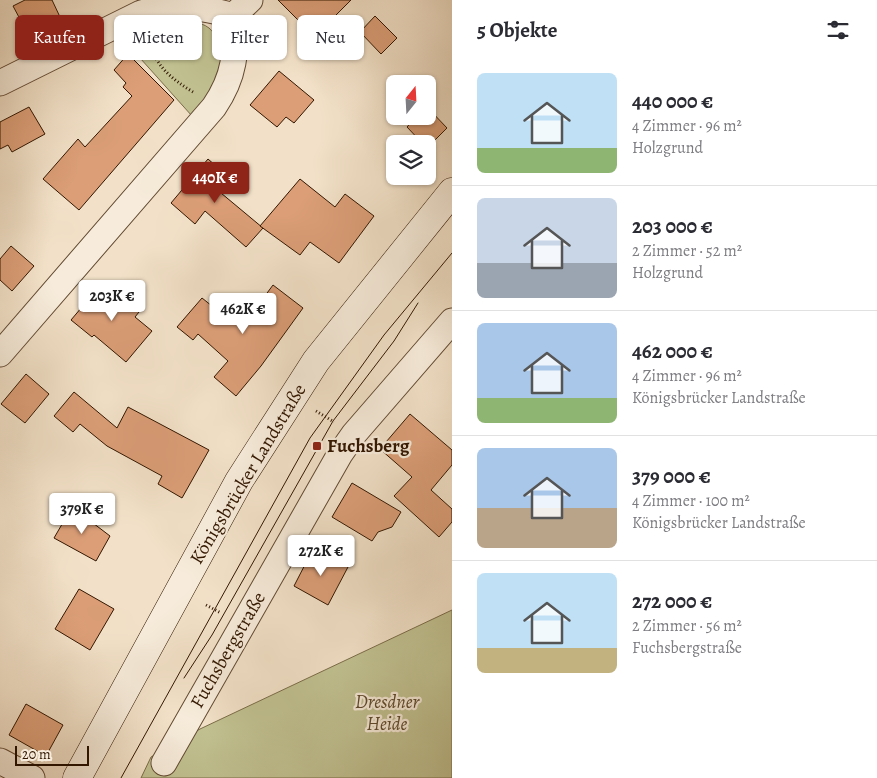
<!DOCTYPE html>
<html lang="de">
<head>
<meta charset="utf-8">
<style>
  body { margin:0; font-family:Alegreya,serif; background:#f2f2f3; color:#2b2b33; height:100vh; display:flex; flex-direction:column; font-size:19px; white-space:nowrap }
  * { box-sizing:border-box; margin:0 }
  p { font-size:16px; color:#7c7c81 }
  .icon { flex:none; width:28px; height:28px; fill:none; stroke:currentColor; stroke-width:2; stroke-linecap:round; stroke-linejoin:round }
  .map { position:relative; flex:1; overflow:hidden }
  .drawer { display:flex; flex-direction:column; background:#fff; width:425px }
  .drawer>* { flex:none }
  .top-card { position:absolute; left:15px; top:15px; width:361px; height:45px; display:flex; gap:10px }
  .needle { width:32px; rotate:18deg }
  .buttons { position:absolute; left:386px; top:75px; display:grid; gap:10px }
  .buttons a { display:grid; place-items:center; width:50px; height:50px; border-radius:8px; background:#fff; box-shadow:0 1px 4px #0004; font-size:25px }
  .scale { position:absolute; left:15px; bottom:12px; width:74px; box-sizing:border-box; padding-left:5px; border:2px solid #321600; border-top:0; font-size:14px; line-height:18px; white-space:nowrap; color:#321600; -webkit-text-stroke:4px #f7ecdb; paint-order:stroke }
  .price { position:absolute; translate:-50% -42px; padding:0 11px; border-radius:5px; background:#fff; color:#222; font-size:16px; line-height:32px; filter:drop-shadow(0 1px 2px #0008) }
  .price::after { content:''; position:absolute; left:50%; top:30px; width:15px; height:11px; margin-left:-8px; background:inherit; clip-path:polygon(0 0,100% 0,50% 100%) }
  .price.current { background:#8f2418; color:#fff }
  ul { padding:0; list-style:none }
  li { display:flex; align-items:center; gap:15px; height:125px; padding:0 25px }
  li+li { border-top:1px solid #e1e1e2 }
  li span { display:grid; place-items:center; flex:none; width:140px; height:100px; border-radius:8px; color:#555 }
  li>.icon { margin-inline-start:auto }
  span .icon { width:60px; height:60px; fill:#fffc; stroke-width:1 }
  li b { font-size:21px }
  h2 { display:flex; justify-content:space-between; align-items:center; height:60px; padding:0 25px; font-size:21px }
  .pill { padding:0 18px; border-radius:8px; background:#fff; box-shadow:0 1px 4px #0004; font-size:18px; line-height:45px }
  .pill.current { background:#8f2418; color:#fff }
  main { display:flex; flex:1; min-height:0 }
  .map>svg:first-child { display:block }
</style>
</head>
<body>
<main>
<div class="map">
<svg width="452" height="778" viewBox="0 0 452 778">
  <rect width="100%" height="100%" fill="#f2e1c8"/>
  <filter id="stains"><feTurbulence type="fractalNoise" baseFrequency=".004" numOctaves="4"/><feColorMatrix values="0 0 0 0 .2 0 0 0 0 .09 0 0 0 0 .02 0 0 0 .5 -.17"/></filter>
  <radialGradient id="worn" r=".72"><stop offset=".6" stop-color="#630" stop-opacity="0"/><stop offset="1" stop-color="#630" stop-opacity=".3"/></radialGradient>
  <g fill="#c1c191" stroke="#7a6c48">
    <path d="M175,19C186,21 200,21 209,28C225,41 224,77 213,93C207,101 199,108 192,116L123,39L161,22Z"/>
    <polygon points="452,610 452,778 141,778 151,757 200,729"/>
  </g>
  <g fill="#db9e77" stroke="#321600">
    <polygon points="25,0 52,0 60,17 28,34 13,6"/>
    <polygon points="278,0 351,0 328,23 322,18 309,31"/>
    <polygon points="375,16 397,38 381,54 360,32"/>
    <polygon points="128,54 174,100 79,210 43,179 78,139 85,147 132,96 123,87 126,83 114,70"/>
    <polygon points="279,71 314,100 294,123 286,117 277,127 250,105"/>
    <polygon points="29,107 45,134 12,152 8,145 0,149 0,122"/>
    <polygon points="428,108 447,128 428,147 428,144 423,144 407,127 417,116 428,116"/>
    <polygon points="208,159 232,180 221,193 263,228 246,247 205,211 195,224 171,203"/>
    <polygon points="300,179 335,207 345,194 374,216 339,263 310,242 300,255 260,226"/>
    <polygon points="11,246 34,266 12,291 0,280 0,259"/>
    <polygon points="103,282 139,312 135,317 152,331 126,362 94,335 92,337 71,320"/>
    <polygon points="273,285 303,308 261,366 236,396 214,377 228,361 198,334 193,340 177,327 202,298 227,318 237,306 250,316"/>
    <polygon points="26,374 49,394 25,423 1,404"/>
    <polygon points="74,392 117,428 128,407 209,450 182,498 158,484 162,476 107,446 80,424 73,432 54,416"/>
    <polygon points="410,414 452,450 452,465 431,490 452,509 452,522 439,537 394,496 412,477 380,449"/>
    <polygon points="352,483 401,512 392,527 378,532 372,541 332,517"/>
    <polygon points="72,507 110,536 96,561 54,538"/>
    <polygon points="313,549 348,567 328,605 294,586"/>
    <polygon points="79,589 114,609 90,650 55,629"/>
    <polygon points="26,704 63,725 46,756 9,735"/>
  </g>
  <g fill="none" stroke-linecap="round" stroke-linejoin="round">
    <g stroke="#624932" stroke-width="27">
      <g id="street">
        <polyline points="233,16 250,0"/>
        <path d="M0,83L141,13C175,4 200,6 233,16"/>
        <path d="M0,354L214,107C235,76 237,52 233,16"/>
        <polyline points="0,761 32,778"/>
        <polyline points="164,763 340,454 354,434 452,321"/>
      </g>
    </g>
    <g stroke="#321600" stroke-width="29">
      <polyline id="secondary" points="77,778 239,481 316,361 452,192"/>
    </g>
    <g stroke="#321600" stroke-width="3" stroke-dasharray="1 2.5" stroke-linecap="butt">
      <path d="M148,36C153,64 170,78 193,92"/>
      <polyline points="316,411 334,422"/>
      <polyline points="206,605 221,613"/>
    </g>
    <use href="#street" stroke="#f7ecdb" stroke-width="25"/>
    <use href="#secondary" stroke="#f7ecdb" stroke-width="28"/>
    <g stroke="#321600" stroke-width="1">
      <polyline points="184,678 212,635 333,421 394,341 418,303"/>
      <polyline points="121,778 310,438 384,335 452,253"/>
    </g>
  </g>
  <rect fill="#8f2418" stroke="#f7ecdb" stroke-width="2" x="312" y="441" width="10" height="10" rx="2.5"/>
  <g text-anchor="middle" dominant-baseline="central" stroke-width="4.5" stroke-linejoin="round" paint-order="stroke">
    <g font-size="19" font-weight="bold" fill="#321600" stroke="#f7ecdb" text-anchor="start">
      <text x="327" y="446">Fuchsberg</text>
    </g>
    <g font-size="19" fill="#321600" stroke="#f7ecdb">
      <text transform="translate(248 474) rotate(-59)">Königsbrücker Landstraße</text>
      <text transform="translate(228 650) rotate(-60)">Fuchsbergstraße</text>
    </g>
    <g font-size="19" font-style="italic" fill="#5d492c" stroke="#f7ecdb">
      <text x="387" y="702">Dresdner<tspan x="387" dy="22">Heide</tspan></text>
    </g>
  </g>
  <rect width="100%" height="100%" filter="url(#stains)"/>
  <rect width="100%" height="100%" fill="url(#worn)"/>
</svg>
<div class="buttons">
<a><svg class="needle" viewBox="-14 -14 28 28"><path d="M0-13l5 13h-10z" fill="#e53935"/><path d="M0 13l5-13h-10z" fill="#7c7c81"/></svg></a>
<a><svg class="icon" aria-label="layers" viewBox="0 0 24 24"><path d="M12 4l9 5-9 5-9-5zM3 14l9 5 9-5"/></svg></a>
</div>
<div class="scale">20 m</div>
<b class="price current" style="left:215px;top:204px">440K €</b>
<b class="price" style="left:112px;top:322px">203K €</b>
<b class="price" style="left:243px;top:335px">462K €</b>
<b class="price" style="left:82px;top:535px">379K €</b>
<b class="price" style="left:321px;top:577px">272K €</b>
<div class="top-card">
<a class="pill current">Kaufen</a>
<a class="pill">Mieten</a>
<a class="pill">Filter</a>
<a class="pill">Neu</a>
</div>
</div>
<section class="drawer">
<h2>5 Objekte<svg class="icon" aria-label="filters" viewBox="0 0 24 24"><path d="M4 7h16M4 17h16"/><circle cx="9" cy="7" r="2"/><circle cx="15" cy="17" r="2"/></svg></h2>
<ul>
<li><span style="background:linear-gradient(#bfe0f5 75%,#8fb573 0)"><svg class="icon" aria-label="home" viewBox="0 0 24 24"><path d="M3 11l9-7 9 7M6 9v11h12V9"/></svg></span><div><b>440 000 €</b><p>4 Zimmer · 96 m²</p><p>Holzgrund</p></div></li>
<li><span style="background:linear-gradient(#c9d6e8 65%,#9aa5b1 0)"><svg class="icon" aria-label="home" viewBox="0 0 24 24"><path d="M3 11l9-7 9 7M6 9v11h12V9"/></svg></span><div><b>203 000 €</b><p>2 Zimmer · 52 m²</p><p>Holzgrund</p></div></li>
<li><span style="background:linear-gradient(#a9c7e8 75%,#8fb573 0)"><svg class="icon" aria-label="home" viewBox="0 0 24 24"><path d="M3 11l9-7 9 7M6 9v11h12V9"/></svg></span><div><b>462 000 €</b><p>4 Zimmer · 96 m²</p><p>Königsbrücker Landstraße</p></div></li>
<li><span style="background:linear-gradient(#a9c7e8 60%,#b9a48a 0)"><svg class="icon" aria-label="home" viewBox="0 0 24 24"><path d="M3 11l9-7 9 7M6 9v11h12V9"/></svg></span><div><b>379 000 €</b><p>4 Zimmer · 100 m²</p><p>Königsbrücker Landstraße</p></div></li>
<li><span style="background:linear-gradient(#bfe0f5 75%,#c2b280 0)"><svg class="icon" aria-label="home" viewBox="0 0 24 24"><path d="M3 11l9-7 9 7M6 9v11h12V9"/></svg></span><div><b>272 000 €</b><p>2 Zimmer · 56 m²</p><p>Fuchsbergstraße</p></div></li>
</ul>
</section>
</main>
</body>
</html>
